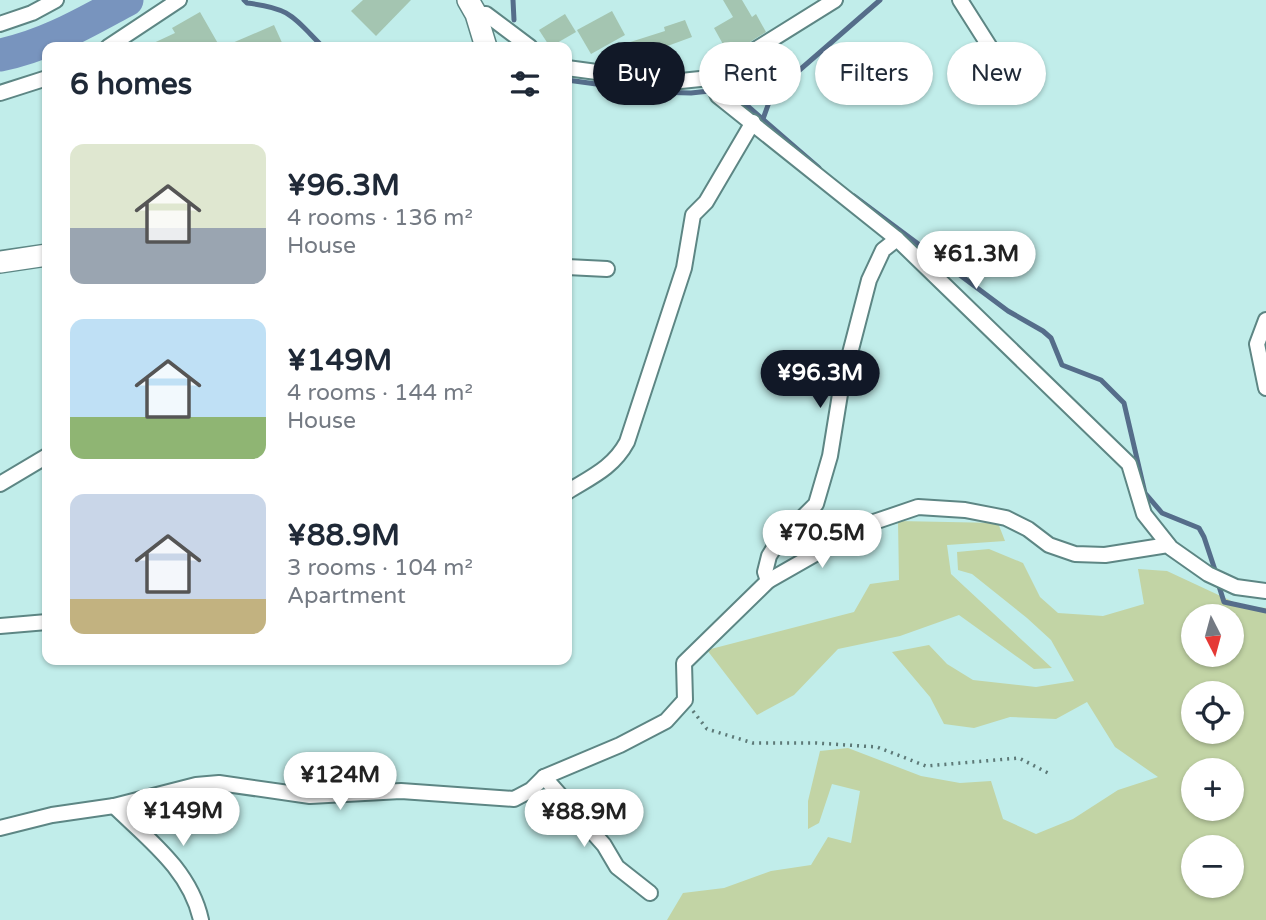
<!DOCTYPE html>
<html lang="en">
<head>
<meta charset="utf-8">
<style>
  body { margin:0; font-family:"Varela Round",sans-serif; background:#f6f6f7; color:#1f2937; height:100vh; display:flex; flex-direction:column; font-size:26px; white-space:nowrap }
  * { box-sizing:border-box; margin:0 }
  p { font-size:23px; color:#747a83 }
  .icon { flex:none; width:38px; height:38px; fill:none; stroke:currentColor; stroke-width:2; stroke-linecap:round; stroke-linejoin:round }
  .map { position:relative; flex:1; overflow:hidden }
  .sheet { position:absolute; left:42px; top:42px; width:530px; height:623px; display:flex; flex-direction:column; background:#fff; border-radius:14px; box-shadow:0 2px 5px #0004 }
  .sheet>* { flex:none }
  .top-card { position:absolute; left:593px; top:42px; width:567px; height:63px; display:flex; gap:14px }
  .needle { width:46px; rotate:174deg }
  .controls { position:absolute; left:1181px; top:604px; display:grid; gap:14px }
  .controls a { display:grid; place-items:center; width:63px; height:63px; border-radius:50%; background:#fff; box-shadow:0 2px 5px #0004; font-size:35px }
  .price { position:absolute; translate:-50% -60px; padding:0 16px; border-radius:24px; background:#fff; color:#222; font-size:23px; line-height:46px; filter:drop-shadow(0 2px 4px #0008) }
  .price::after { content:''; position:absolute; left:50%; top:42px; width:21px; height:16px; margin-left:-10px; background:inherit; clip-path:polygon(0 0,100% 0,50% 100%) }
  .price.current { background:#111827; color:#fff }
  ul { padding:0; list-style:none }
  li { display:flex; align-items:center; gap:21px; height:175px; padding:0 28px }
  li span { display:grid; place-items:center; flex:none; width:196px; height:140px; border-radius:14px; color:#555 }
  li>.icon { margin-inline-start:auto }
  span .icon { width:84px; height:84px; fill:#fffc; stroke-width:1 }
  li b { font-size:30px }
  h2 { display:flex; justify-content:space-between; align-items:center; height:84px; padding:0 28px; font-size:30px }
  .pill { padding:0 24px; border-radius:32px; background:#fff; box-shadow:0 2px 5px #0004; font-size:24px; line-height:63px }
  .pill.current { background:#111827; color:#fff }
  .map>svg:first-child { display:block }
</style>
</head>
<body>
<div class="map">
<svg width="1266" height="920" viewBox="0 0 1266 920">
  <rect width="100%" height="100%" fill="#c1edea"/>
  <g fill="#c2d4a5" fill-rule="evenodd">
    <polygon points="898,521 998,523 1005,541 947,545 951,574 1052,668 1034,669 959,615 900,636 838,649 794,695 757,715 707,650 854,612 870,584 899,580"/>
    <path d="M989,549L1023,563L1040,597L1058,613L1103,616L1144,604L1138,569L1167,571L1240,605L1266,608V920H667L683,893L724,888L771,871L811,865L828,837L851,843L860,791L832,784L819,823L808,829V801L820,751L848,748L921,776L960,783L991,781L1003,819L1036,834L1073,819L1118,790L1158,777L1115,747L1087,702L1056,719L1010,717L974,728L944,724L930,697L892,652L929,645L947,664L973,680L1036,687L1074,681L1051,640L1027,618L972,574L958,570L957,552ZM1194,616H1232V654H1194ZM1194,693H1232V732H1194ZM1194,770H1232V808H1194ZM1194,847H1232V886H1194Z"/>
  </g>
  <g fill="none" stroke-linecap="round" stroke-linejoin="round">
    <g stroke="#556d8a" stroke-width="5">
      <path d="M244,0L247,3C291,8 293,17 323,47"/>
      <polyline points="513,0 514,20"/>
      <polyline points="567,80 655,92 691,93 728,89 819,168"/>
      <polyline points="763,119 772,94 880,0"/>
      <polyline points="854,196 1008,311 1043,331 1051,338 1062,365 1101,380 1124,403 1145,493 1162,513 1199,528 1204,537 1216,573"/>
      <polyline points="1218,583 1224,602 1266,611"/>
    </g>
    <path stroke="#7894be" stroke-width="33" d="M0,55C46,46 86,22 127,0"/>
  </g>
  <g fill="#a4c5b1">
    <polygon points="363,0 411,0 376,36 351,11"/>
    <polygon points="723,0 742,0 752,17 756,14 766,32 729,55 714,28 733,17"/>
    <polygon points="612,11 625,35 591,54 577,30"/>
    <polygon points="200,12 220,47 145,47 175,33 172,28"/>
    <polygon points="565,14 576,32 550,47 539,30"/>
    <polygon points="685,20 692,37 662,48 666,60 644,67 643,63 631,67 624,44 665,31 664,27"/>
    <polygon points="274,25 284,47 223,47"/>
    <polygon points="784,47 796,65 748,96 736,79 741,76 739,71 775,49 777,52"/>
  </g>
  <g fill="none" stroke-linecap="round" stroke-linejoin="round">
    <g stroke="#5d8684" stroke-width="18">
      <g id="street">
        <polyline points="960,0 993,52"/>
        <polyline points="476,14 486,14 530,47"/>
        <polyline points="0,24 32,13 56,0"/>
        <polyline points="108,47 179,0"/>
        <polyline points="567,68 671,82 710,78 835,0"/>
        <polyline points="710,78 718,96 897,239 1129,464 1144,514 1171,548 1208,574 1236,587 1266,591"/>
        <polyline points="0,93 47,78"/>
        <polyline points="567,267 607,269"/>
        <polyline points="1266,320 1257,344 1266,388"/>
        <polyline points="0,484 47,456"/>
        <path d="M567,492C591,477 613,468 627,442L684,268L693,215L706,202L753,122"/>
        <polyline points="768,581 765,572 769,556 777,543 816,504 830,456 841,388 869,280 883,250 897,239"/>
        <polyline points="0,626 47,622"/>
        <polyline points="544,777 604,845 617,867 650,893"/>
        <path d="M114,806C149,840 190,870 201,920"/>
        <polyline points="0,828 52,815 114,806 196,785 219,783 310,796 401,791 514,799 531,790 544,777 620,745 666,721 685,700 684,663 768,581 868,524 918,507 965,510 1006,518 1028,529 1049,545 1075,554 1105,555 1168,545"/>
      </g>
    </g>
    <g stroke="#5d8684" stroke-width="24">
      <g id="secondary">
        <polyline points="468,0 476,14 486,47"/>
        <polyline points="0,262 47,255"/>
      </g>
    </g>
    <polyline stroke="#5d7977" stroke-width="3.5" stroke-dasharray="2 5" stroke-linecap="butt" points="693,711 707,729 753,743 816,743 877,747 926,766 1019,758 1050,774"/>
    <use href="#street" stroke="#fff" stroke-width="14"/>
    <use href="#secondary" stroke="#fff" stroke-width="21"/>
  </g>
</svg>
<div class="controls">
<a><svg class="needle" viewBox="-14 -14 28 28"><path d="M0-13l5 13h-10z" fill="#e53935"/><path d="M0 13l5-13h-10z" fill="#747a83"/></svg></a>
<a><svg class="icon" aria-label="locate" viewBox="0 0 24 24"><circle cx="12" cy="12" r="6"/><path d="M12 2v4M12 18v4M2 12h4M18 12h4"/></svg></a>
<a>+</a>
<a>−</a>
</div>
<b class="price" style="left:976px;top:291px">¥61.3M</b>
<b class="price current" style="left:820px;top:410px">¥96.3M</b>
<b class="price" style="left:822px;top:570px">¥70.5M</b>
<b class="price" style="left:340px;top:812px">¥124M</b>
<b class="price" style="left:183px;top:848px">¥149M</b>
<b class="price" style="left:584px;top:849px">¥88.9M</b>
<div class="top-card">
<a class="pill current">Buy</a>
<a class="pill">Rent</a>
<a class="pill">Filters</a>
<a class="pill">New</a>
</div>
<section class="sheet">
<h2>6 homes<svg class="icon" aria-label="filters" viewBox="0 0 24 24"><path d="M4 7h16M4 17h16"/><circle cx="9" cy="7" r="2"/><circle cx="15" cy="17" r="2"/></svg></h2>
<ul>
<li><span style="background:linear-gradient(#dfe7d0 60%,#9aa5b1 0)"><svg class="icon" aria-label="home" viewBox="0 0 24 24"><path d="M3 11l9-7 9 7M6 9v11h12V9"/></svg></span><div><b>¥96.3M</b><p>4 rooms · 136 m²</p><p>House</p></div></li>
<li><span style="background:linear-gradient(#bfe0f5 70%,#8fb573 0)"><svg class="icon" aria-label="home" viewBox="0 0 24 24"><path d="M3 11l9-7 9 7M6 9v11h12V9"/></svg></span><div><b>¥149M</b><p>4 rooms · 144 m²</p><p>House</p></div></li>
<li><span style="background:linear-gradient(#c9d6e8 75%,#c2b280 0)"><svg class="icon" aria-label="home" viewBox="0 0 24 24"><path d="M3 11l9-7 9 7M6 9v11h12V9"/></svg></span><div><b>¥88.9M</b><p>3 rooms · 104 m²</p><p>Apartment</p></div></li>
</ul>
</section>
</div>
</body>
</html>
